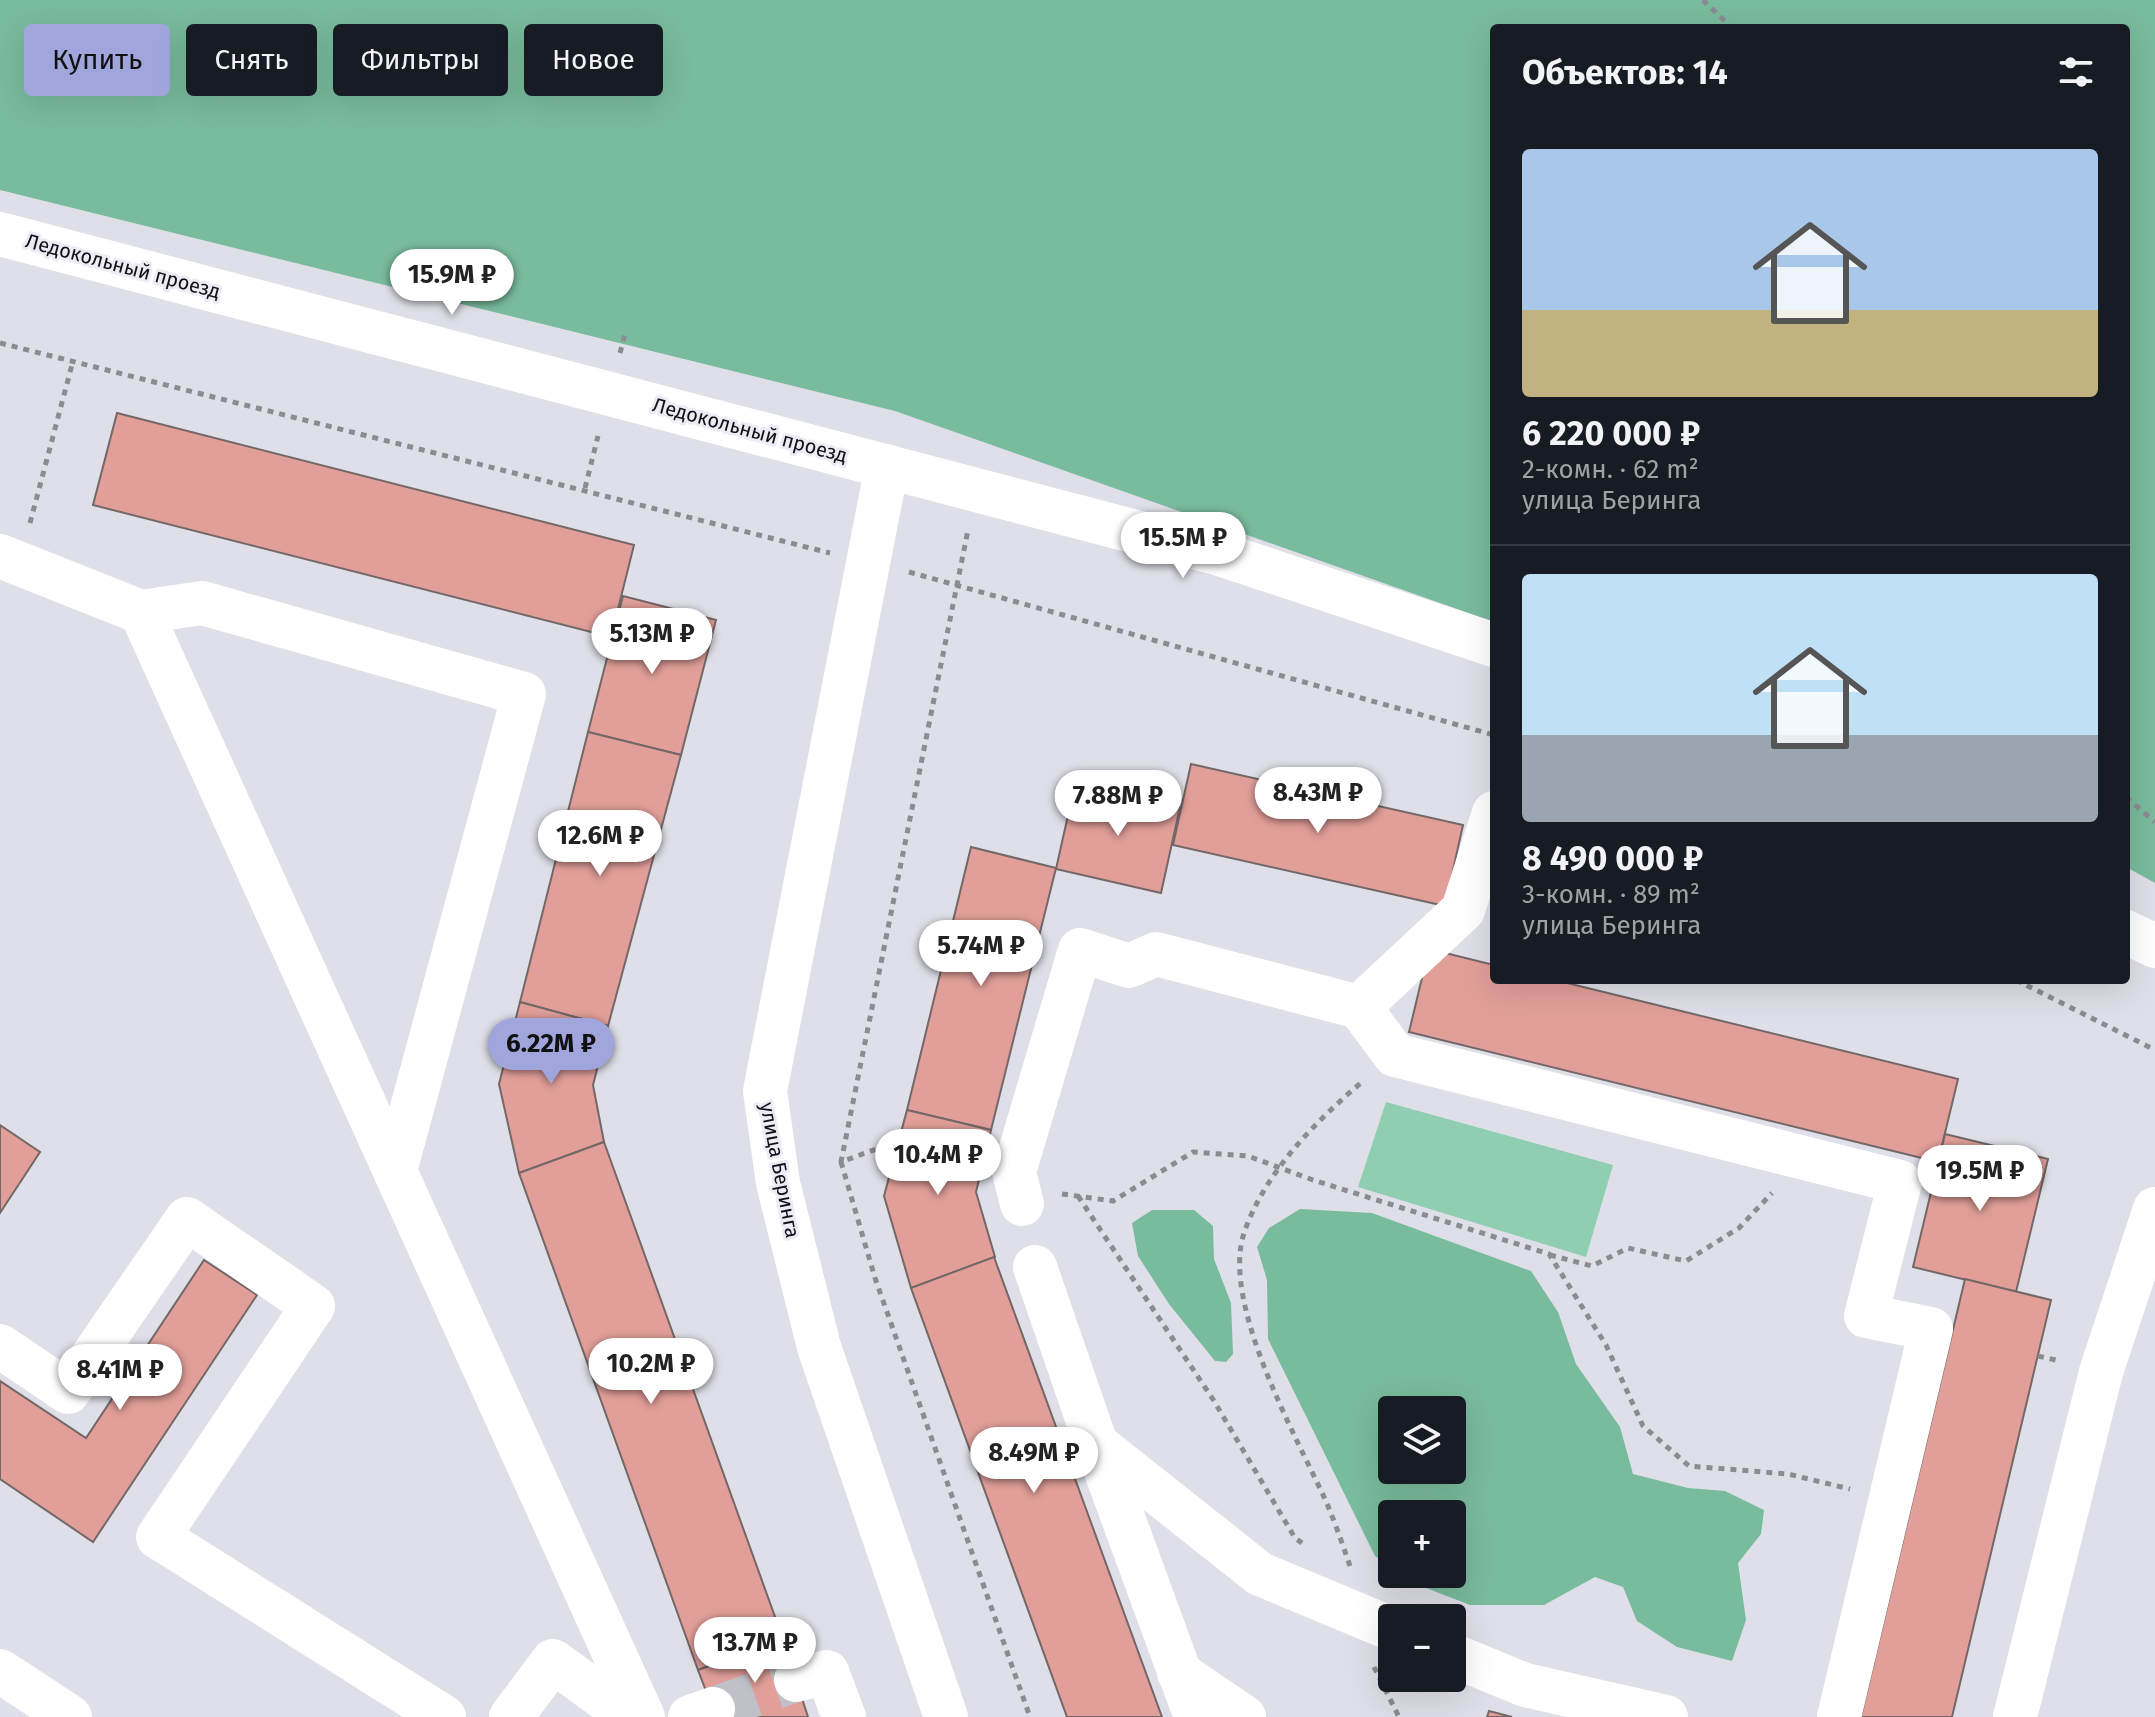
<!DOCTYPE html>
<html lang="ru">
<head>
<meta charset="utf-8">
<style>
  body { margin:0; font-family:"Fira Sans",sans-serif; background:#20242c; color:#f1f3f6; height:100vh; display:flex; flex-direction:column; font-size:30px; white-space:nowrap }
  * { box-sizing:border-box; margin:0 }
  p { font-size:26px; color:#9ea1a6 }
  .icon { flex:none; width:44px; height:44px; fill:none; stroke:currentColor; stroke-width:2; stroke-linecap:round; stroke-linejoin:round }
  .map { position:relative; flex:1; overflow:hidden }
  .sheet { position:absolute; left:1490px; top:24px; width:640px; height:960px; display:flex; flex-direction:column; background:#171b24; border-radius:8px; box-shadow:0 8px 32px #0002 }
  .sheet>* { flex:none }
  .banner { position:absolute; left:24px; top:24px; width:760px; height:72px; display:flex; gap:16px }
  .fabs { position:absolute; left:1378px; top:1396px; display:grid; gap:16px }
  .fabs a { display:grid; place-items:center; width:88px; height:88px; border-radius:8px; background:#171b24; box-shadow:0 8px 32px #0002; font-size:40px }
  .price { position:absolute; translate:-50% -68px; padding:0 18px; border-radius:28px; background:#fff; color:#222; font-size:26px; line-height:52px; filter:drop-shadow(0 2px 4px #0008) }
  .price::after { content:''; position:absolute; left:50%; top:48px; width:24px; height:18px; margin-left:-12px; background:inherit; clip-path:polygon(0 0,100% 0,50% 100%) }
  .price.current { background:#a0a5db; color:#111 }
  ul { padding:0; list-style:none }
  li { display:grid; align-content:center; gap:16px; height:424px; padding:0 32px }
  li+li { border-top:2px solid #363941 }
  li span { display:grid; place-items:center; height:248px; border-radius:8px; color:#555 }
  li>.icon { margin-inline-start:auto }
  span .icon { width:144px; height:144px; fill:#fffc; stroke-width:1 }
  li b { font-size:34px }
  h2 { display:flex; justify-content:space-between; align-items:center; height:96px; padding:0 32px; font-size:34px }
  .pill { padding:0 28px; border-radius:8px; background:#171b24; box-shadow:0 8px 32px #0002; font-size:28px; line-height:72px }
  .pill.current { background:#a0a5db; color:#111 }
  .map>svg:first-child { display:block }
</style>
</head>
<body>
<div class="map">
<svg width="2155" height="1717" viewBox="0 0 2155 1717">
  <rect width="100%" height="100%" fill="#dfdfe9"/>
  <polygon fill="#90ceb1" points="1386,1102 1613,1165 1586,1257 1358,1187"/>
  <g fill="#79bb9d" fill-rule="evenodd">
    <polygon points="0,0 2155,0 2155,883 2126,867 2126,28 1494,28 1494,622 895,411 0,190"/>
    <path d="M1300,1209L1372,1213L1531,1271L1558,1312L1576,1364L1620,1427L1633,1474L1688,1488L1725,1491L1764,1510L1761,1534L1738,1563L1746,1620L1732,1661L1677,1647L1637,1621L1623,1587L1595,1577L1544,1605H1470L1416,1584L1401,1574H1452V1514H1392V1568L1375,1556L1268,1339L1267,1280L1257,1247L1269,1228ZM1452,1410V1470H1392V1410Z"/>
    <polygon points="1152,1210 1194,1210 1213,1226 1214,1259 1231,1303 1233,1354 1226,1362 1215,1361 1169,1304 1138,1256 1132,1223"/>
  </g>
  <g fill="#e29f9a" stroke="#736867" stroke-width="2">
    <polygon points="117,413 634,545 611,637 93,505"/>
    <polygon points="623,596 716,620 681,755 588,732"/>
    <polygon points="588,732 681,755 608,1026 520,1002"/>
    <polygon points="1191,764 1463,825 1445,906 1173,845"/>
    <polygon points="1075,784 1180,807 1161,893 1056,869"/>
    <polygon points="971,847 1056,868 991,1130 907,1110"/>
    <polygon points="1429,949 1494,965 1494,980 1555,980 1958,1079 1938,1162 1409,1032"/>
    <polygon points="520,1002 608,1026 593,1085 604,1142 519,1173 499,1084"/>
    <polygon points="907,1110 991,1130 976,1192 995,1257 911,1288 884,1196"/>
    <polygon points="0,1125 40,1152 0,1213"/>
    <polygon points="1945,1134 2048,1159 2016,1292 1913,1267"/>
    <polygon points="604,1142 783,1639 698,1670 519,1173"/>
    <polygon points="994,1257 1162,1717 1067,1717 911,1288"/>
    <polygon points="204,1260 257,1295 93,1542 0,1479 0,1381 86,1438"/>
    <polygon points="1965,1279 2051,1300 1952,1717 1861,1717"/>
    <polygon points="783,1639 808,1717 716,1717 698,1670"/>
    <polygon points="1489,1711 1512,1717 1487,1717"/>
  </g>
  <g fill="none" stroke-linecap="round" stroke-linejoin="round">
    <polyline stroke="#c0c0c9" stroke-width="44" stroke-dasharray="44 22" stroke-linecap="butt" points="713,1709 796,1680"/>
    <g stroke="#8b8b93" stroke-width="5" stroke-dasharray="6 6" stroke-linecap="butt">
      <polyline points="1703,0 1732,28"/>
      <polyline points="0,343 830,553"/>
      <polyline points="620,353 625,334"/>
      <polyline points="585,488 598,436"/>
      <polyline points="30,523 73,361"/>
      <polyline points="909,572 1494,735"/>
      <polyline points="2126,797 2155,822"/>
      <polyline points="2016,980 2155,1050"/>
      <polyline points="898,1141 841,1162 968,530"/>
      <polyline points="841,1162 875,1278 1030,1717"/>
      <polyline points="1062,1194 1113,1201 1193,1152 1248,1156 1313,1180 1549,1254 1606,1345 1643,1426 1689,1466 1788,1474 1850,1489"/>
      <polyline points="1078,1196 1214,1401 1295,1538 1302,1543"/>
      <polyline points="1550,1255 1592,1266 1628,1248 1686,1261 1739,1228 1772,1193"/>
      <polyline points="2038,1356 2060,1361"/>
      <path d="M1350,1566C1342,1543 1334,1519 1324,1497C1295,1434 1221,1303 1244,1233C1265,1172 1315,1122 1363,1081"/>
      <polyline points="1374,1667 1399,1717"/>
    </g>
    <g stroke="#fff" stroke-width="44">
      <polyline points="0,234 1220,554 1494,645"/>
      <polyline points="887,466 765,1091 778,1183 819,1347 946,1717"/>
      <polyline points="0,556 141,612 643,1717"/>
      <polyline points="141,612 202,603 524,694 395,1171"/>
      <polyline points="1494,813 1463,910 1359,1007 1395,1055 1900,1182 1866,1316 1931,1329 1839,1717"/>
      <polyline points="2126,932 2155,946"/>
      <polyline points="1022,1204 1014,1172 1080,950 1129,966 1156,954 1359,1007"/>
      <polyline points="1035,1267 1096,1444"/>
      <polyline points="0,1346 68,1392 187,1219 313,1306 158,1537 444,1717"/>
      <polyline points="1452,1655 1525,1685 1666,1717"/>
      <polyline points="0,1671 70,1717"/>
      <polyline points="1179,1673 1244,1717"/>
      <polyline points="796,1680 827,1672 844,1717"/>
      <polyline points="511,1717 553,1661 630,1717"/>
      <polyline points="690,1717 713,1709"/>
      <polyline points="1196,1717 1096,1444 1260,1574 1392,1629"/>
      <polyline points="2015,1717 2101,1372 2155,1209"/>
    </g>
  </g>
  <g text-anchor="middle" dominant-baseline="central" stroke-width="6" stroke-linejoin="round" paint-order="stroke">
    <g font-size="20" fill="#111114" stroke="#edecf6">
      <text transform="translate(123 266) rotate(15)">Ледокольный проезд</text>
      <text transform="translate(750 430) rotate(15)">Ледокольный проезд</text>
      <text transform="translate(780 1170) rotate(79)">улица Беринга</text>
    </g>
  </g>
</svg>
<div class="fabs">
<a><svg class="icon" aria-label="layers" viewBox="0 0 24 24"><path d="M12 4l9 5-9 5-9-5zM3 14l9 5 9-5"/></svg></a>
<a>+</a>
<a>−</a>
</div>
<b class="price" style="left:452px;top:317px">15.9M ₽</b>
<b class="price" style="left:1183px;top:580px">15.5M ₽</b>
<b class="price" style="left:652px;top:676px">5.13M ₽</b>
<b class="price" style="left:1318px;top:835px">8.43M ₽</b>
<b class="price" style="left:1118px;top:838px">7.88M ₽</b>
<b class="price" style="left:600px;top:878px">12.6M ₽</b>
<b class="price" style="left:981px;top:988px">5.74M ₽</b>
<b class="price current" style="left:551px;top:1086px">6.22M ₽</b>
<b class="price" style="left:938px;top:1197px">10.4M ₽</b>
<b class="price" style="left:1980px;top:1213px">19.5M ₽</b>
<b class="price" style="left:651px;top:1406px">10.2M ₽</b>
<b class="price" style="left:120px;top:1412px">8.41M ₽</b>
<b class="price" style="left:1034px;top:1495px">8.49M ₽</b>
<b class="price" style="left:755px;top:1685px">13.7M ₽</b>
<div class="banner">
<a class="pill current">Купить</a>
<a class="pill">Снять</a>
<a class="pill">Фильтры</a>
<a class="pill">Новое</a>
</div>
<section class="sheet">
<h2>Объектов: 14<svg class="icon" aria-label="filters" viewBox="0 0 24 24"><path d="M4 7h16M4 17h16"/><circle cx="9" cy="7" r="2"/><circle cx="15" cy="17" r="2"/></svg></h2>
<ul>
<li><span style="background:linear-gradient(#a9c7e8 65%,#c2b280 0)"><svg class="icon" aria-label="home" viewBox="0 0 24 24"><path d="M3 11l9-7 9 7M6 9v11h12V9"/></svg></span><div><b>6 220 000 ₽</b><p>2-комн. · 62 m²</p><p>улица Беринга</p></div></li>
<li><span style="background:linear-gradient(#bfe0f5 65%,#9aa5b1 0)"><svg class="icon" aria-label="home" viewBox="0 0 24 24"><path d="M3 11l9-7 9 7M6 9v11h12V9"/></svg></span><div><b>8 490 000 ₽</b><p>3-комн. · 89 m²</p><p>улица Беринга</p></div></li>
</ul>
</section>
</div>
</body>
</html>
